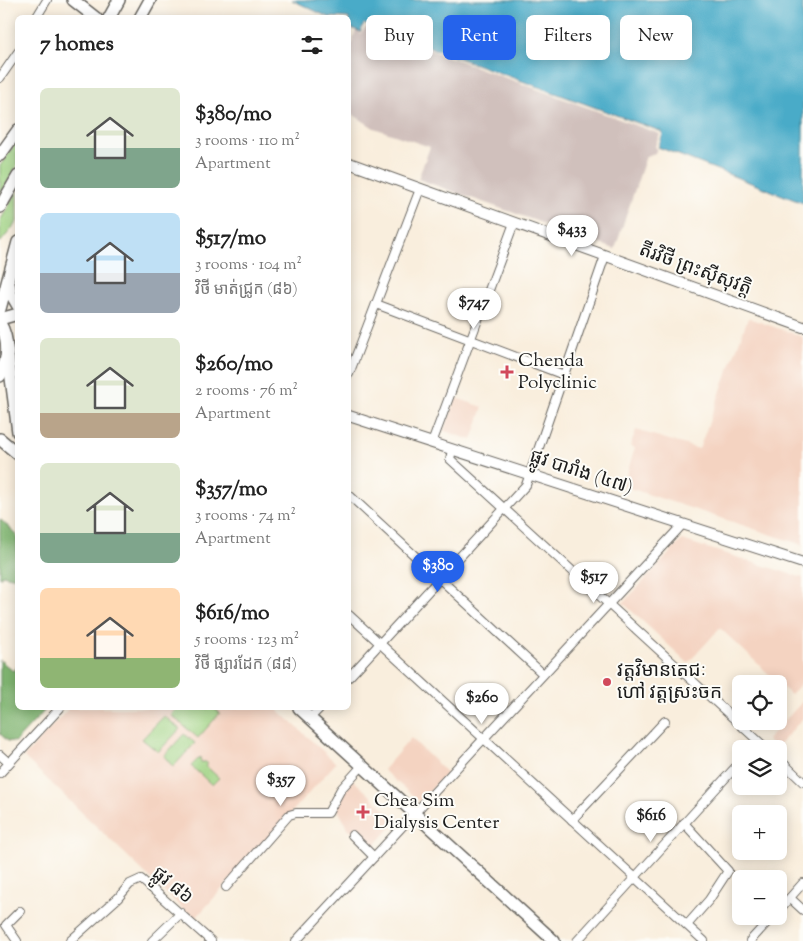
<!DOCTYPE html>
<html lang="en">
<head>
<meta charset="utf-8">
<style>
  body { margin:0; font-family:"Sorts Mill Goudy","Noto Sans Khmer",serif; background:#f2f2f2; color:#222; height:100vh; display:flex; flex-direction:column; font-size:19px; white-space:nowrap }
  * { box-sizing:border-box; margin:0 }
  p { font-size:16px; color:#767676 }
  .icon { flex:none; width:28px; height:28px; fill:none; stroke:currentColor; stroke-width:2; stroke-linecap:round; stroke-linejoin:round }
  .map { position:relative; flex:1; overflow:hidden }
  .panel { position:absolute; left:15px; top:15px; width:336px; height:695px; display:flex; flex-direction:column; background:#fff; border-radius:8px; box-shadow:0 2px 12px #0003 }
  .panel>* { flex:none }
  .guide { position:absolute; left:366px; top:15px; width:361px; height:45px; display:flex; gap:10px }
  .controls { position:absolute; left:732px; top:675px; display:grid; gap:10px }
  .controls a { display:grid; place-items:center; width:55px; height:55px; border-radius:8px; background:#fff; box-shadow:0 2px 12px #0003; font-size:25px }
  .price { position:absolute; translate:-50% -42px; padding:0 11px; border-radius:18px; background:#fff; color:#222; font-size:16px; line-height:32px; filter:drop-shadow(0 1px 2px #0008) }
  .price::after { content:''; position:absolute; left:50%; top:30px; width:15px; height:11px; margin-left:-8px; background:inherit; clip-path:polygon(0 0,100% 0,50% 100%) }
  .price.on { background:#2563eb; color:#fff }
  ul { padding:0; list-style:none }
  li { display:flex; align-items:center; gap:15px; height:125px; padding:0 25px }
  li span { display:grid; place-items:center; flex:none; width:140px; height:100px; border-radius:8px; color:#555 }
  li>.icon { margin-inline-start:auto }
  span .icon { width:60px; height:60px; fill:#fffc; stroke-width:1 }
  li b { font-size:21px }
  h2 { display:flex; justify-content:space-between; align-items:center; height:60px; padding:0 25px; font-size:21px }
  .chip { padding:0 18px; border-radius:8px; background:#fff; box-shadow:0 2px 12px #0003; font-size:18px; line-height:45px }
  .chip.on { background:#2563eb; color:#fff }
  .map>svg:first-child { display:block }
</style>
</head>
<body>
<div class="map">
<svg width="803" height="941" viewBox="0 0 803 941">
  <rect width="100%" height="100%" fill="#fdfcf7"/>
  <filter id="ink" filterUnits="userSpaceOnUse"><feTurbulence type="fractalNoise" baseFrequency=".02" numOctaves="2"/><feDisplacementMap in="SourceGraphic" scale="10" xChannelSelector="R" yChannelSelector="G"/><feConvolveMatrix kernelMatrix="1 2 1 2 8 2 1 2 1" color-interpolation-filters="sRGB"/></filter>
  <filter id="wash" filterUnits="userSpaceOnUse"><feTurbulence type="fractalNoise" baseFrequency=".0096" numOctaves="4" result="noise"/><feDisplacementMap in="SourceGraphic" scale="20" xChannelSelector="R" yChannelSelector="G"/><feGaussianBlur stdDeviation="1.12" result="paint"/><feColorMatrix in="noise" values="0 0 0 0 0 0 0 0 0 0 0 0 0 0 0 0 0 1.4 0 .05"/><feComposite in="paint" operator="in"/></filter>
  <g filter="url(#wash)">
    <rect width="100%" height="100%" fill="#f9eedd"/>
    <g fill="#f4d3c1">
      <polygon points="748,318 803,337 803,545 623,486 635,448 630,446 636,430 699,449"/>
      <polygon points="456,398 483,407 472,440 444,431"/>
      <polygon points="682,540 803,578 803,681 791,695 720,628 688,663 623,603"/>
      <polygon points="803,701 803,718 776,748 767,740"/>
      <polygon points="69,708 276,708 336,763 194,920 24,757"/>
      <polygon points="411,738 447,773 419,801 383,770"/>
      <polygon points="353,780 397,820 370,851 348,828 334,803"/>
    </g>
    <polygon fill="#d0c0bc" points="364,24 663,133 655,153 646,156 615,249 418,179 430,147 374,128 349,112 349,51 356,30 361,32"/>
    <g fill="#9fd282" stroke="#5e774f">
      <polygon points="17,140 17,166 0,195 0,166"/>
      <polygon points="17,191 17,222 0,243 0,221"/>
      <polygon points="177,708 214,708 220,713 198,738 171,715"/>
      <polygon points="164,716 180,729 158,752 142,739"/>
      <polygon points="184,734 195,743 173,767 164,756"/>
      <polygon points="200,757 201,762 206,762 208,764 206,766 219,778 212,785 191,766"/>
    </g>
    <g fill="#7fb470" stroke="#4e6846">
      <polygon points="0,519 17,535 17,578 2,575 0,578"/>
      <polygon points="0,660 13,671 17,666 18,708 47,708 15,742 8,741 0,734"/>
    </g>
    <polygon fill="#49abc8" stroke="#326472" points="292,0 803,0 803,203 658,147 663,132 364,24 361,32 349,27 349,18 328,17"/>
    <polygon fill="#f9eedd" points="364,24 663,133 657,149 655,146 660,134 366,27 360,35"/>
  </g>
  <g filter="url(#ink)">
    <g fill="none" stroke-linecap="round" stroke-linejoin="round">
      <g stroke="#696660" stroke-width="10">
        <g id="minor">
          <polyline points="36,18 47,0"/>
          <polyline points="0,78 18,52"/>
          <polyline points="376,304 564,375"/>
          <polyline points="349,374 420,189"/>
          <polyline points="432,443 514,223"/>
          <polyline points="452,450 450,459 767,749"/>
          <polyline points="349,495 543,674"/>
          <polyline points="349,615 704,941"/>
          <polyline points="349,677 526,485 605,256"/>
          <polyline points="310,718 320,708"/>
          <polyline points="0,755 9,763"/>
          <polyline points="779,759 803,782"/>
          <polyline points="0,773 60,708"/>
          <polyline points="572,820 665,721"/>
          <polyline points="684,823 728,871 709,900 687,925"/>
          <polyline points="352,835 374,857"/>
          <polyline points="226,887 289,815 296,813 328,813 341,789 362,766"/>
          <polyline points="790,898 803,910"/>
          <polyline points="779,910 803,883"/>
          <polyline points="17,941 6,925 20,911"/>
          <polyline points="70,941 118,898 130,884 141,879 211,941"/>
          <polyline points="152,941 181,913"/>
          <polyline points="296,941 683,524"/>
          <polyline points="577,941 741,761"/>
          <polyline points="750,941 773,916"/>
        </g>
      </g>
      <g stroke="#696660" stroke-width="12">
        <g id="major">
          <polyline points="349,163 803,327"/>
          <polyline points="349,416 803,563"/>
        </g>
      </g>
      <g stroke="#696660" stroke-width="14">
        <g id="highway">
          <polyline points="73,0 96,18"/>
          <polyline points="109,18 119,0"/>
          <polyline points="140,18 150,0"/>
          <polyline points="0,155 18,130"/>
          <polyline points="0,207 18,176"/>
          <polyline points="9,283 11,294 18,306"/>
          <polyline points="0,309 18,242"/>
          <polyline points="0,319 18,314"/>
          <path d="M0,323C10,341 8,359 0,376"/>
          <polyline points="7,347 18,432"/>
          <polyline points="0,439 18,454"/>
          <polyline points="299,708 554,941"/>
        </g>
      </g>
      <use href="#minor" stroke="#fff" stroke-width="8"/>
      <use href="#major" stroke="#fff" stroke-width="10"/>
      <use href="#highway" stroke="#fff" stroke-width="11"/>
    </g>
  </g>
  <g fill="#d1495b" stroke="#fdfcf7" stroke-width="2">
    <path d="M504.5 364.5h5v5h5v5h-5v5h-5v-5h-5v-5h5z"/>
    <circle cx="607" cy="682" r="5"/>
    <path d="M360.5 804.5h5v5h5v5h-5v5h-5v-5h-5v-5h5z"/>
  </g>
  <g text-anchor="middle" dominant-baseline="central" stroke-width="4" stroke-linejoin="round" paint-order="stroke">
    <g font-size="19" fill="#1c1c1c" stroke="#fdfcf7">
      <text transform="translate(695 270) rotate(20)">តីរវិថី ព្រះស៊ីសុវត្តិ</text>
      <text transform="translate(581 473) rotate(18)">ផ្លូវ បារាំង (៤៧)</text>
      <text transform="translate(172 886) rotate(39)">ផ្លូវ ៨៦</text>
    </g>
    <g font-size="19" fill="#1c1c1c" stroke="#fdfcf7" text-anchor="start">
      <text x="518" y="361">Chenda<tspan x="518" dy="22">Polyclinic</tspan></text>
      <text x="617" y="671">វត្តវិមានតេជៈ<tspan x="617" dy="22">ហៅ វត្តស្រះចក</tspan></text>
      <text x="374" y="801">Chea Sim<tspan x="374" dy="22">Dialysis Center</tspan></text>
    </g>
  </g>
</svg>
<div class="controls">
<a><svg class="icon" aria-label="locate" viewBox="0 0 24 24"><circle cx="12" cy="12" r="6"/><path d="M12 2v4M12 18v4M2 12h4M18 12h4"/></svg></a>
<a><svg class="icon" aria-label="layers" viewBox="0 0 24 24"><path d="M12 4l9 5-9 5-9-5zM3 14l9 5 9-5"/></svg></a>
<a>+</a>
<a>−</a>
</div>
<b class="price" style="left:572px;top:257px">$433</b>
<b class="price" style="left:474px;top:330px">$747</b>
<b class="price on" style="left:438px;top:593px">$380</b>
<b class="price" style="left:594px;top:604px">$517</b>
<b class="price" style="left:482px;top:725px">$260</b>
<b class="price" style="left:281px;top:807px">$357</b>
<b class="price" style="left:651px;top:843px">$616</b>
<div class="guide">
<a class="chip">Buy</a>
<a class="chip on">Rent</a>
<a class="chip">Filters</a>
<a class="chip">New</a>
</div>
<section class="panel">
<h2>7 homes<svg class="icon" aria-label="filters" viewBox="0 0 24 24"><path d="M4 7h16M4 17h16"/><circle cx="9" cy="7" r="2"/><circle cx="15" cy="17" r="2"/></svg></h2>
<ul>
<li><span style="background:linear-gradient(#dfe7d0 60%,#7fa58c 0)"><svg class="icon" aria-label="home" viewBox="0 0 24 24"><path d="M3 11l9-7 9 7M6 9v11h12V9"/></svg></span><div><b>$380/mo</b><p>3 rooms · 110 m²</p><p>Apartment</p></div></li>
<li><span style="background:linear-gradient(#bfe0f5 60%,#9aa5b1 0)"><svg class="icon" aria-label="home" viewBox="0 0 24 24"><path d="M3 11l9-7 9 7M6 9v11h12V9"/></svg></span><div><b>$517/mo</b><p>3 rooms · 104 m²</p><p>វិថី មាត់ជ្រូក (៨៦)</p></div></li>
<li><span style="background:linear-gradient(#dfe7d0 75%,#b9a48a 0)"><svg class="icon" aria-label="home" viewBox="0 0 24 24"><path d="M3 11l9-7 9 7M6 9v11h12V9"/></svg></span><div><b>$260/mo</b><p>2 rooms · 76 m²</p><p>Apartment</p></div></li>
<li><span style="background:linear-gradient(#dfe7d0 70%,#7fa58c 0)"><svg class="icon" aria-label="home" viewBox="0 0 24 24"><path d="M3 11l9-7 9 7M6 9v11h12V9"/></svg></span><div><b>$357/mo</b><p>3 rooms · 74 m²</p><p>Apartment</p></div></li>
<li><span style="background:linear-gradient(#ffd9b3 70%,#8fb573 0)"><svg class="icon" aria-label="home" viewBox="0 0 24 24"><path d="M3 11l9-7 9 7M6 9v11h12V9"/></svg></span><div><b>$616/mo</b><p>5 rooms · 123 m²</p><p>វិថី ផ្សារដែក (៨៨)</p></div></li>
</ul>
</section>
</div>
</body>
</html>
